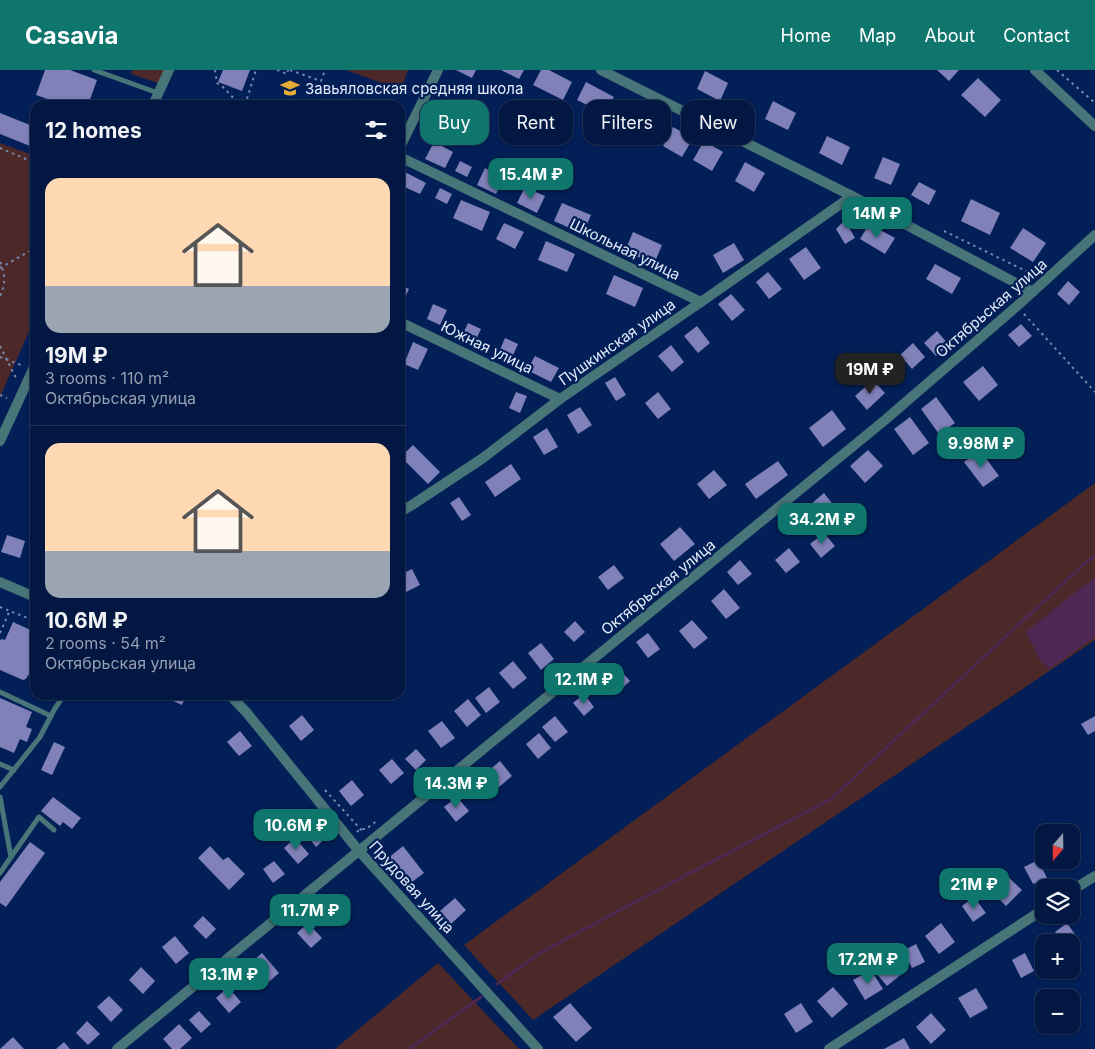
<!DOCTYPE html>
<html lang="en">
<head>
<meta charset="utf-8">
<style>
  body { margin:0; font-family:Inter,sans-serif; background:#10244d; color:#f1f3f6; height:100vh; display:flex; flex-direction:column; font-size:19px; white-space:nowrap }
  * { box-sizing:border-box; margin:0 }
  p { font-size:16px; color:#969fb2 }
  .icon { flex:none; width:28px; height:28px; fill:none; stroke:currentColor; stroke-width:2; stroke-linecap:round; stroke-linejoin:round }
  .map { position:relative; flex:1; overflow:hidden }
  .details { position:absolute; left:30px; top:30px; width:375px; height:600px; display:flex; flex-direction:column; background:#021742; border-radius:15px; box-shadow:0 1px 4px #0004,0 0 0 1px #23365b }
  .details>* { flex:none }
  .hud { position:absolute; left:420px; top:30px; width:475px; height:45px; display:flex; gap:10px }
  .needle { width:32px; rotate:200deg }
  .buttons { position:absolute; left:1035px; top:754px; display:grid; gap:10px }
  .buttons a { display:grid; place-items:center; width:45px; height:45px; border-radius:10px; background:#021742; box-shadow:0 1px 4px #0004,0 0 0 1px #23365b; font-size:25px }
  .price { position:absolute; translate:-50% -42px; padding:0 11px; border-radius:10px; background:#0f766e; color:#fff; font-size:16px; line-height:32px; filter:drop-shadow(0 1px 2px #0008) }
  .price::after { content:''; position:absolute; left:50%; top:30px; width:15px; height:11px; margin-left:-8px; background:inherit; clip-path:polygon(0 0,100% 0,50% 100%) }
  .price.current { background:#222; color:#fff }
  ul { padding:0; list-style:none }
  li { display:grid; align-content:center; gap:10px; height:265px; padding:0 15px }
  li+li { border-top:1px solid #23365b }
  li span { display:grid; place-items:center; height:155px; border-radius:15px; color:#555 }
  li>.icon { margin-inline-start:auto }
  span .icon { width:90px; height:90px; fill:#fffc; stroke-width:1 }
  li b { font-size:21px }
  h2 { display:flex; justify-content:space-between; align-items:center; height:60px; padding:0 15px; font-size:21px }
  .chip { padding:0 18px; border-radius:15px; background:#021742; box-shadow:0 1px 4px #0004,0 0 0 1px #23365b; font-size:18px; line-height:45px }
  .chip.current { background:#0f766e; color:#fff }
  header { display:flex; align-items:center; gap:30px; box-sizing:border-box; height:70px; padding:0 25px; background:#0f766e; color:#fff }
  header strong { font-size:24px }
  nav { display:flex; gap:28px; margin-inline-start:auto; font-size:18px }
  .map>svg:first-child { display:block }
</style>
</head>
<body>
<header>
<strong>Casavia</strong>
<nav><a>Home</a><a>Map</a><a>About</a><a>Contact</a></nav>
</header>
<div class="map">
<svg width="1095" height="979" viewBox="0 0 1095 979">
  <rect width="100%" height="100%" fill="#031f58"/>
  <g fill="#4c2928">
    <polygon points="132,0 164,0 158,13 131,4"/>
    <polygon points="346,0 408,0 401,20"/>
    <polygon points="0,73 35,86 35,248 0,327"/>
    <polygon points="1095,413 1095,570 533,950 464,875"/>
    <polygon points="438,893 519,979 335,979"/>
  </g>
  <polygon fill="#4c2852" points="1095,508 1095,567 1049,599 1040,590 1026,562 1070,526"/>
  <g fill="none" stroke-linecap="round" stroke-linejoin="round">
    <g stroke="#4c2852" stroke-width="3">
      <polyline points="497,914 540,883 637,831 831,729 1084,494 1095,486"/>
      <polyline points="409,979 481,927"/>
    </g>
  </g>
  <g fill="#7f81b8">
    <polygon points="45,0 70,0 97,10 88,35 65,35 36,25"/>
    <polygon points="223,0 250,0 242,21 218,12"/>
    <polygon points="456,0 476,0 472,8"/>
    <polygon points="501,0 524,0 519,9"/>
    <polygon points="541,0 549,0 572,12 563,30 533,15"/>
    <polygon points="937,0 959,0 949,11"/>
    <polygon points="705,1 728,13 720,31 697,19"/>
    <polygon points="978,8 1001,30 985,47 961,25"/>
    <polygon points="586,12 614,27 605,44 577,30"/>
    <polygon points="773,31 796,43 788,60 765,49"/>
    <polygon points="437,36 466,49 458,67 429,54"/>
    <polygon points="636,37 655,48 643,69 624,58"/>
    <polygon points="0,43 35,57 35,78 0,64"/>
    <polygon points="673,57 693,68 682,87 663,76"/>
    <polygon points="827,66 850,77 842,95 819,83"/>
    <polygon points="704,71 723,82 712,101 693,90"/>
    <polygon points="434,72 453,82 445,98 425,89"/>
    <polygon points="883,87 900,94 891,115 874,108"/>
    <polygon points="460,91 472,97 467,107 455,101"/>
    <polygon points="745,92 765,103 754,122 735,111"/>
    <polygon points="485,98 504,108 496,124 477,115"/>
    <polygon points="403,101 426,113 420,124 400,115 400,106"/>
    <polygon points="919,112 936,121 929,135 911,125"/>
    <polygon points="525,117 545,126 537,143 517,133"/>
    <polygon points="440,118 452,124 447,134 435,128"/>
    <polygon points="971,129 1000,143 990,165 961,151"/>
    <polygon points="461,130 490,142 482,161 453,148"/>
    <polygon points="562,133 591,145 583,164 554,151"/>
    <polygon points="845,150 855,168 845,174 836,159"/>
    <polygon points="504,153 524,162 515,179 496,169"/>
    <polygon points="869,154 895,168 885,184 860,169"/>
    <polygon points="1023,158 1046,173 1033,192 1010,178"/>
    <polygon points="633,162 662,175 654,194 625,181"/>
    <polygon points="546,171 575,184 567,202 538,190"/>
    <polygon points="734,173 744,190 723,203 713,185"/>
    <polygon points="806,177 821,198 804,210 789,189"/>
    <polygon points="935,194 961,208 952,224 926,209"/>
    <polygon points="768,202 782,219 769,229 756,212"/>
    <polygon points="614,205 643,218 635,237 606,224"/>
    <polygon points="1068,211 1080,222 1069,235 1057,224"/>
    <polygon points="400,215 409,219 400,238"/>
    <polygon points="731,224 745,240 732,251 718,234"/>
    <polygon points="433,234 447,240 440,255 427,249"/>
    <polygon points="468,253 481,259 474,274 461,268"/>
    <polygon points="1021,254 1032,266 1019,277 1008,265"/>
    <polygon points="697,256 710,273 698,283 684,266"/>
    <polygon points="937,261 949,275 936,286 924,273"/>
    <polygon points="505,268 518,274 511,290 498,284"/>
    <polygon points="413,272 428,279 418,300 404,294"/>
    <polygon points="913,273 925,287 912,299 900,285"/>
    <polygon points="671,275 684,292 672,302 658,286"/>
    <polygon points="535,286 559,298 551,312 527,300"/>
    <polygon points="983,296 998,315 979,331 963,312"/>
    <polygon points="615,307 626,325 616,331 605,313"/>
    <polygon points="873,310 885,323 867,340 855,326"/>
    <polygon points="516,322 527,326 520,343 509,338"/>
    <polygon points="658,322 671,339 658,349 645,333"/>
    <polygon points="936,327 955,353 939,364 921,339"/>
    <polygon points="580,337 592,355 578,364 567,345"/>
    <polygon points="832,340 846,359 823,377 809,358"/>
    <polygon points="910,347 929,373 913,385 894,359"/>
    <polygon points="547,358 558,377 544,385 533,367"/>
    <polygon points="413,375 440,402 428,414 401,387"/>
    <polygon points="868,380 883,396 865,413 850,396"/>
    <polygon points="980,380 999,406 983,417 964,392"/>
    <polygon points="778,391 788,405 756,429 745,414"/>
    <polygon points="511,394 521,409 495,427 485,412"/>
    <polygon points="714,400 727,415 709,429 697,414"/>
    <polygon points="824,423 835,437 822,448 810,435"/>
    <polygon points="459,427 471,445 462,451 450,433"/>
    <polygon points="680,457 695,474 674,491 660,474"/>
    <polygon points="824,463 835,476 821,488 810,474"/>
    <polygon points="7,465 25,471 20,488 1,482"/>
    <polygon points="789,478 800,492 786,503 775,490"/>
    <polygon points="740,490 752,504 738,515 727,502"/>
    <polygon points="614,495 624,508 608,520 598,507"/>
    <polygon points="412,499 420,515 404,523 400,514 400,505"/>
    <polygon points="724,519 740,538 726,549 711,531"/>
    <polygon points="692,550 708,568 694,579 679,561"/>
    <polygon points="575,551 585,562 574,572 564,562"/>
    <polygon points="13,552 35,562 35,607 28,605 26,609 23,610 0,600 0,570 2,569 5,570"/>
    <polygon points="648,563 660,579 648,588 636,572"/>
    <polygon points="541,573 554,589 541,600 528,583"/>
    <polygon points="513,591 527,608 513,619 499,603"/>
    <polygon points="615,594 630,611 618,622 603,604"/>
    <polygon points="489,617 500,632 486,643 475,628"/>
    <polygon points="584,624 594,637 584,646 573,633"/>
    <polygon points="160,625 186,625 182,635"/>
    <polygon points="0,628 32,642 26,657 32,659 27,672 20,669 14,683 0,677"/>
    <polygon points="468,629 481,645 467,657 454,641"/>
    <polygon points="302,645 314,660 301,671 289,656"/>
    <polygon points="555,646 568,662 555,672 542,657"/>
    <polygon points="1095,646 1095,661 1088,665 1081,654"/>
    <polygon points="442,651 455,668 441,678 428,661"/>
    <polygon points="240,661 252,676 239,686 227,672"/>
    <polygon points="539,663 551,678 538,689 526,674"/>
    <polygon points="54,672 65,677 52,705 41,700"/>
    <polygon points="416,679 426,690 416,700 405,689"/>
    <polygon points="392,689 404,703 391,714 379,700"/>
    <polygon points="500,691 512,706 499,717 487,702"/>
    <polygon points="352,710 364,725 351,736 339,721"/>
    <polygon points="53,727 81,748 72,759 63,752 60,756 41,741"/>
    <polygon points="457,727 469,741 456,752 444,737"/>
    <polygon points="317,751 329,765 316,777 304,762"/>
    <polygon points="295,768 309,784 298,794 284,778"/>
    <polygon points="30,772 45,783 6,837 0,833 0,812"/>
    <polygon points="210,776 223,790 228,787 245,804 229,820 198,788"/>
    <polygon points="403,776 424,803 408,815 387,789"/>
    <polygon points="1038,790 1047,808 1033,814 1024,797"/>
    <polygon points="274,791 285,804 273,813 263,799"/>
    <polygon points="1003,802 1022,820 1006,836 988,818"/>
    <polygon points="974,827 986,843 973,852 962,836"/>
    <polygon points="455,828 466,840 451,854 440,841"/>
    <polygon points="203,846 216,859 206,869 193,856"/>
    <polygon points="308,853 322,868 311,878 297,863"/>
    <polygon points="941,853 955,872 939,884 925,866"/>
    <polygon points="1067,853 1079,870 1071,875 1071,872 1062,872 1055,862"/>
    <polygon points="175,866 189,883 176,894 162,877"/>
    <polygon points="916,874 925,892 912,898 903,881"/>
    <polygon points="262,883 279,903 263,917 246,897"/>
    <polygon points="1025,883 1034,901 1021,908 1012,890"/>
    <polygon points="889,885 903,903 887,916 872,898"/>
    <polygon points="141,897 155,911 143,924 129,910"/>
    <polygon points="871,900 883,919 865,930 853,910"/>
    <polygon points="228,917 241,932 229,943 216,928"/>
    <polygon points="833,917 848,934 832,948 817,931"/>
    <polygon points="976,918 988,938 970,948 958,928"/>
    <polygon points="109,926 123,940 111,952 97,937"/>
    <polygon points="570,933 592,958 576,972 553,947"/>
    <polygon points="801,933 813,952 796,963 784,944"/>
    <polygon points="199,941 211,954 201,963 189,950"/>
    <polygon points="931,943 946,960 931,974 916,957"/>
    <polygon points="87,951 100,964 88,975 76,963"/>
    <polygon points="179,954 192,968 180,979 172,979 163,969"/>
    <polygon points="13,967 24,979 0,979"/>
    <polygon points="904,968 910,979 884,979"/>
    <polygon points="64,972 70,979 56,979"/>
  </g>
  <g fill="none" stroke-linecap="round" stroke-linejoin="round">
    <g stroke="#7789ac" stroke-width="2" stroke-dasharray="2.5 4" stroke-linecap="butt">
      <polyline points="215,0 217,13 222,16 240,35"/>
      <polyline points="277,0 287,4 288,0"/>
      <polyline points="290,0 321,11 325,0"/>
      <polyline points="1057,0 1095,33"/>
      <polyline points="245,35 256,0"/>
      <polyline points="0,78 35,93"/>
      <polyline points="944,161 1034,205"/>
      <path d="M0,192C5,204 6,214 0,226"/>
      <polyline points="0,198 30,181 35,182"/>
      <polyline points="1024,244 1095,322"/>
      <polyline points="0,276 16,308"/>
      <polyline points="0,287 21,295"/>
      <polyline points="0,325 7,328"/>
      <polyline points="0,537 35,551"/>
      <polyline points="0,563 10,540"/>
      <polyline points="325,720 364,763"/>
      <polyline points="357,762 360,759 366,759 378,750"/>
    </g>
    <g stroke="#487578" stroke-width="5">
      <polyline points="94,0 158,23"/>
      <polyline points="0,622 51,646"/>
      <polyline points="0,694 14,700"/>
      <polyline points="0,717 40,667 54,640 64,625"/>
      <polyline points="0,727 11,787 0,803"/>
      <polyline points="11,787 39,747 54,760"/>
    </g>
    <g stroke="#487578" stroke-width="10">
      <polyline points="601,0 852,126 1033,222"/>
      <polyline points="1035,0 1095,56"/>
      <polyline points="153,35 169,0"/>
      <polyline points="400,77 438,0"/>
      <polyline points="400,87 701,232"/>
      <polyline points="400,252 560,329"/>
      <polyline points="0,371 35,295"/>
      <polyline points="400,442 412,435 483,388 560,329 701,232 852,126"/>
      <polyline points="0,512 35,527"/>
      <polyline points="230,625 247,643 359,781 538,979"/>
      <polyline points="1071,821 1095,806"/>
      <polyline points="117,979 885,350 1017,236 1095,165"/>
      <polyline points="829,979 1044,839"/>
    </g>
  </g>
  <defs>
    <g id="school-bare" transform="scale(1.5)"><path d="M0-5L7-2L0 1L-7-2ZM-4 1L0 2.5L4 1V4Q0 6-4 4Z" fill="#e5ad35" stroke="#031f58" stroke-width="2.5" paint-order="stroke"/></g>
  </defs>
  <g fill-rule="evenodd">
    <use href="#school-bare" x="290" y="18"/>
  </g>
  <g text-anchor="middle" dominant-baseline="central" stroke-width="4.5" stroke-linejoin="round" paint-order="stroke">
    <g font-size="15" fill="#e3ebfa" stroke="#031f58" text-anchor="start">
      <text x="305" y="18">Завьяловская средняя школа</text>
    </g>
    <g font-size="15" fill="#e3ebfa" stroke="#031f58">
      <text transform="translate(625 179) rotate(26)">Школьная улица</text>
      <text transform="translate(991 238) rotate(-41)">Октябрьская улица</text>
      <text transform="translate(617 272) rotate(-35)">Пушкинская улица</text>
      <text transform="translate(487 277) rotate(26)">Южная улица</text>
      <text transform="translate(658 517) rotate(-39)">Октябрьская улица</text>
      <text transform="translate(412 817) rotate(48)">Прудовая улица</text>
    </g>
  </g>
</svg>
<div class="buttons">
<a><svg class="needle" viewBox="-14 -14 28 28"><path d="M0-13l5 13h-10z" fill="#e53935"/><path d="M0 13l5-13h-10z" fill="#969fb2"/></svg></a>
<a><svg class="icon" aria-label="layers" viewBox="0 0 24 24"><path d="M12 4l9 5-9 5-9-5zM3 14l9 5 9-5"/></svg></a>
<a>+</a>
<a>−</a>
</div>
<b class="price" style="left:531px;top:130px">15.4M ₽</b>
<b class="price" style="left:877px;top:169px">14M ₽</b>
<b class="price current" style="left:870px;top:325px">19M ₽</b>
<b class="price" style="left:981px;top:399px">9.98M ₽</b>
<b class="price" style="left:822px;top:475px">34.2M ₽</b>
<b class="price" style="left:584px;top:635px">12.1M ₽</b>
<b class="price" style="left:456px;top:739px">14.3M ₽</b>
<b class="price" style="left:296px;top:781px">10.6M ₽</b>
<b class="price" style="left:974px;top:840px">21M ₽</b>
<b class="price" style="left:310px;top:866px">11.7M ₽</b>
<b class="price" style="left:868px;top:915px">17.2M ₽</b>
<b class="price" style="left:229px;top:930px">13.1M ₽</b>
<div class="hud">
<a class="chip current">Buy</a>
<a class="chip">Rent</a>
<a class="chip">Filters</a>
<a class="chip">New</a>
</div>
<section class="details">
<h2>12 homes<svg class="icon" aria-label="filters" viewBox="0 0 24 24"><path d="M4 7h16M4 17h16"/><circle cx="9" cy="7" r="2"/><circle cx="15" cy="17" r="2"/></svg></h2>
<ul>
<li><span style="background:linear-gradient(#ffd9b3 70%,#9aa5b1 0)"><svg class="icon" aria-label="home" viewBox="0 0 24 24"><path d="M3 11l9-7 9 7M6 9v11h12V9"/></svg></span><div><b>19M ₽</b><p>3 rooms · 110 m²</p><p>Октябрьская улица</p></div></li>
<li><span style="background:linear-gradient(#ffd9b3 70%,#9aa5b1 0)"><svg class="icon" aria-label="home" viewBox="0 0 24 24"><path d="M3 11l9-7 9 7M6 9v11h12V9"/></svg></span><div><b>10.6M ₽</b><p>2 rooms · 54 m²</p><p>Октябрьская улица</p></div></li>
</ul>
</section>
</div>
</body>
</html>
